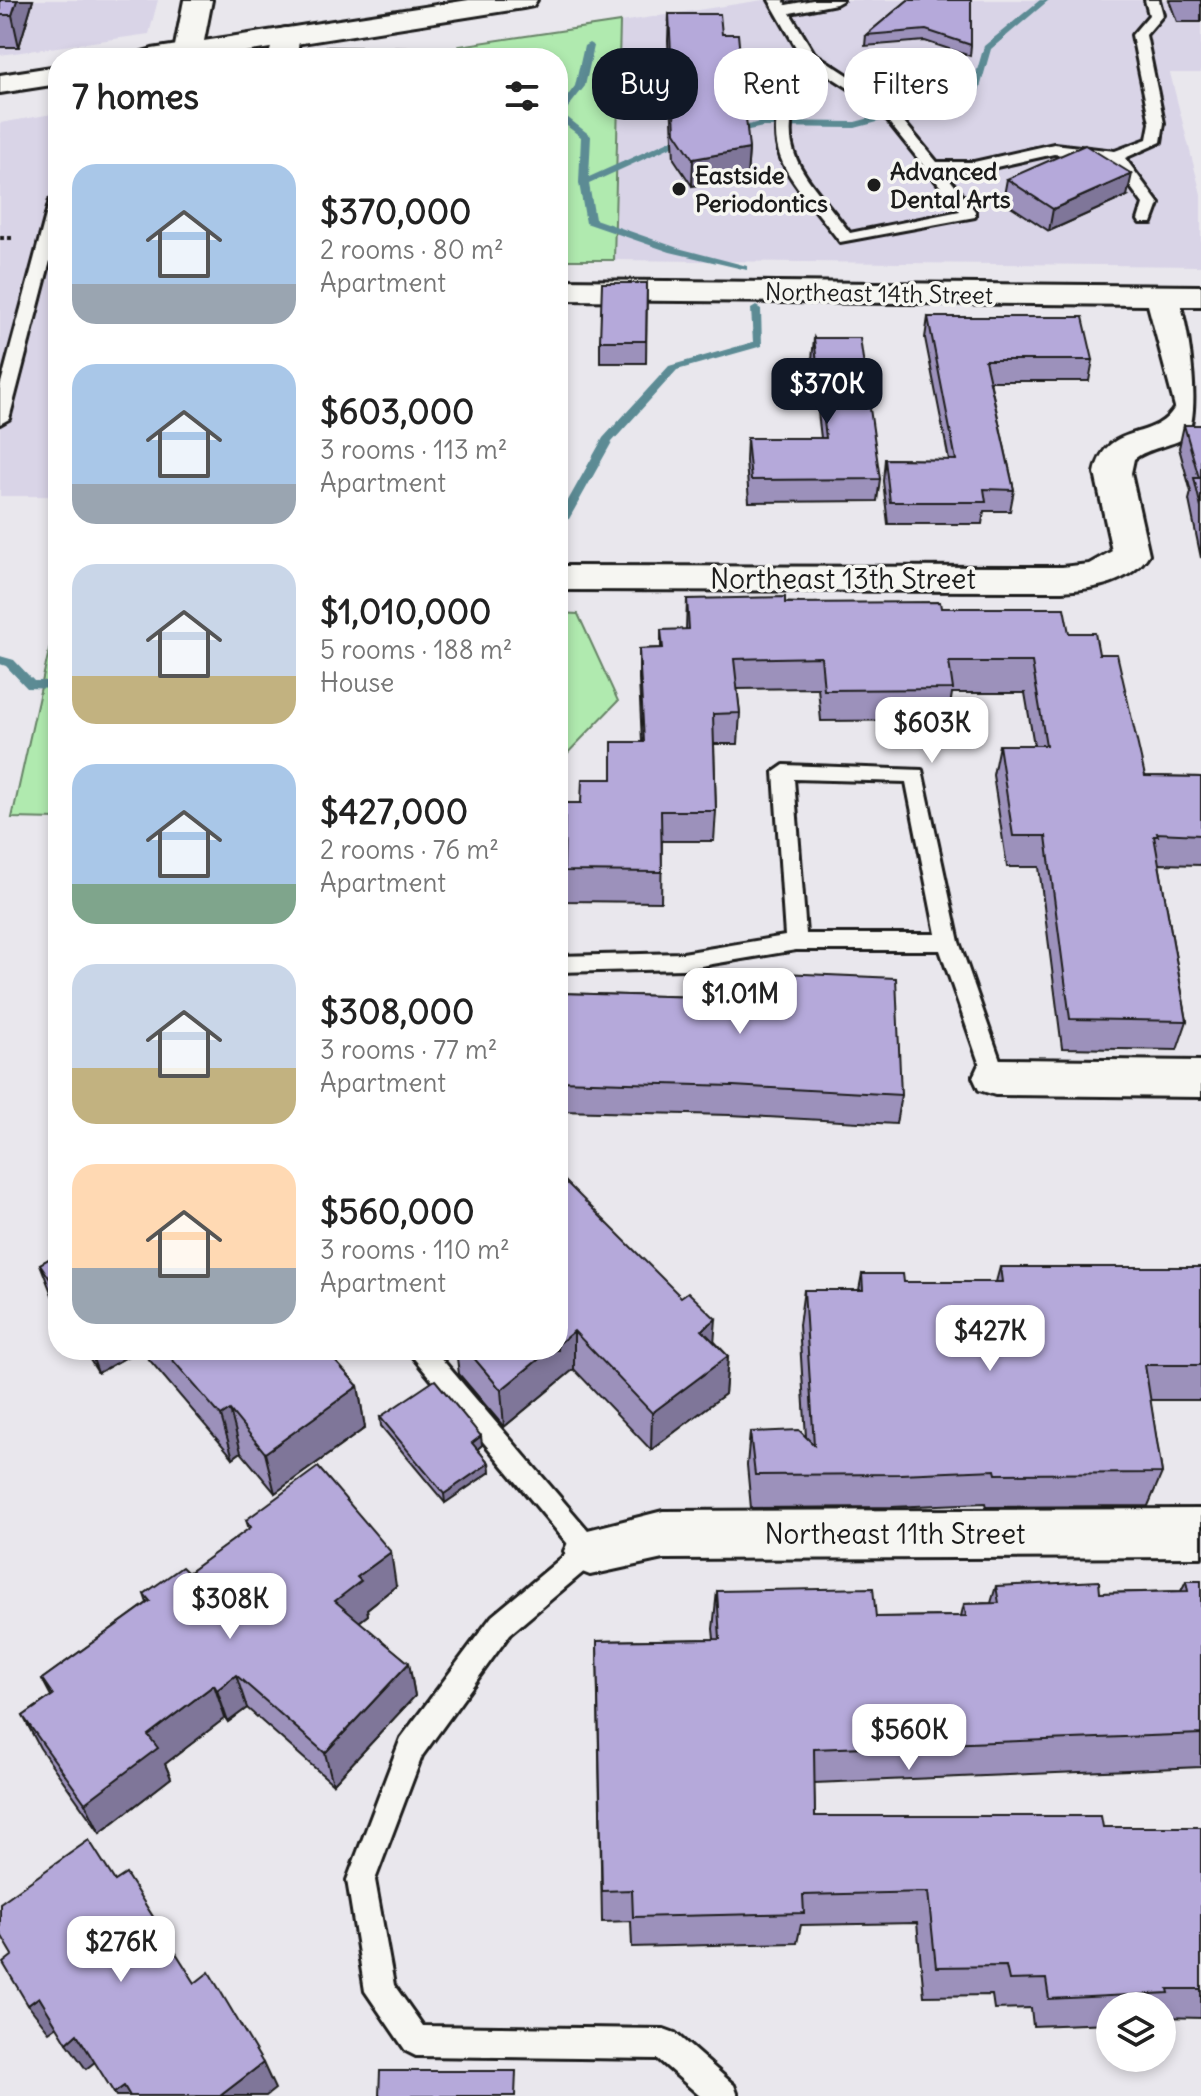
<!DOCTYPE html>
<html lang="en">
<head>
<meta charset="utf-8">
<style>
  body { margin:0; font-family:Delius,sans-serif; background:#f6f6f6; color:#222; height:100vh; display:flex; flex-direction:column; font-size:30px; white-space:nowrap }
  * { box-sizing:border-box; margin:0 }
  p { font-size:26px; color:#767676 }
  .icon { flex:none; width:44px; height:44px; fill:none; stroke:currentColor; stroke-width:2; stroke-linecap:round; stroke-linejoin:round }
  .map { position:relative; flex:1; overflow:hidden }
  .panel { position:absolute; left:48px; top:48px; width:520px; height:1312px; display:flex; flex-direction:column; background:#fff; border-radius:32px; box-shadow:0 4px 12px #0003 }
  .panel>* { flex:none }
  .top-card { position:absolute; left:592px; top:48px; width:488px; height:72px; display:flex; gap:16px }
  .fabs { position:absolute; left:1096px; top:1992px; display:grid; gap:16px }
  .fabs a { display:grid; place-items:center; width:80px; height:80px; border-radius:50%; background:#fff; box-shadow:0 4px 12px #0003; font-size:40px }
  .price { position:absolute; translate:-50% -68px; padding:0 18px; border-radius:16px; background:#fff; color:#222; font-size:26px; line-height:52px; filter:drop-shadow(0 2px 4px #0008) }
  .price::after { content:''; position:absolute; left:50%; top:48px; width:24px; height:18px; margin-left:-12px; background:inherit; clip-path:polygon(0 0,100% 0,50% 100%) }
  .price.selected { background:#111827; color:#fff }
  ul { padding:0; list-style:none }
  li { display:flex; align-items:center; gap:24px; height:200px; padding:0 24px }
  li span { display:grid; place-items:center; flex:none; width:224px; height:160px; border-radius:24px; color:#555 }
  li>.icon { margin-inline-start:auto }
  span .icon { width:96px; height:96px; fill:#fffc; stroke-width:1 }
  li b { font-size:34px }
  h2 { display:flex; justify-content:space-between; align-items:center; height:96px; padding:0 24px; font-size:34px }
  .chip { padding:0 28px; border-radius:32px; background:#fff; box-shadow:0 4px 12px #0003; font-size:28px; line-height:72px }
  .chip.selected { background:#111827; color:#fff }
  .map>svg:first-child { display:block }
</style>
</head>
<body>
<div class="map">
<svg width="1201" height="2096" viewBox="0 0 1201 2096">
  <rect width="100%" height="100%" fill="#e9e7ed"/>
  <filter id="ink" filterUnits="userSpaceOnUse"><feTurbulence type="fractalNoise" baseFrequency=".0125" numOctaves="2"/><feDisplacementMap in="SourceGraphic" scale="16" xChannelSelector="R" yChannelSelector="G"/><feConvolveMatrix kernelMatrix="1 2 1 2 8 2 1 2 1" color-interpolation-filters="sRGB"/></filter>
  <g filter="url(#ink)">
    <g fill="#d9d4e7">
      <polygon points="0,0 158,0 149,34 0,55"/>
      <polygon points="763,0 1201,0 1201,73 1170,73 1201,194 1201,266 614,260 620,22"/>
      <polygon points="58,113 58,496 0,496 0,123"/>
    </g>
    <g fill="#b0eaaf" stroke="#668366" stroke-width="2">
      <polygon points="620,22 614,260 558,260 558,58 458,58 459,46"/>
      <polygon points="58,610 58,819 12,818"/>
      <polygon points="558,613 578,614 618,701 558,763"/>
    </g>
    <g fill="none" stroke-linecap="round" stroke-linejoin="round">
      <g fill="#5c8b94" fill-rule="evenodd">
        <polygon points="1040,0 1049,0 991,49 978,95 855,128 763,127 730,134 725,131 763,121 855,122 971,91 984,46"/>
        <polygon points="589,43 594,46 585,86 563,114 591,136 589,177 671,140 690,136 695,139 677,144 589,184 595,219 678,248 747,266 747,270 670,252 586,223 579,183 581,137 558,119 558,109 575,86 584,46"/>
        <polygon points="756,306 761,309 762,346 677,370 612,442 569,519 558,521 558,513 561,513 603,438 669,366 753,342 751,309"/>
        <polygon points="0,656 14,660 34,681 58,681 58,689 27,688 6,666 0,664"/>
      </g>
      <g stroke="#1c1c1c" stroke-width="6">
        <g id="lane">
          <path d="M769,0H783L786,5L813,0H843L836,4L790,13L814,53L885,99L937,162H974L1054,144L1115,151L1147,139L1150,123L1132,35L1149,15L1145,0H1159L1163,15L1146,35L1164,123L1161,142L1125,158L1159,204L1152,223H1140L1138,220L1143,204L1111,160L1054,154L974,172H944L975,211V217L840,242C784,166 750,153 801,56ZM811,64L875,105L960,211L850,233C799,165 768,152 811,64Z"/>
          <polygon points="58,195 58,230 9,419 0,424 0,387 50,200"/>
          <path d="M784,765L922,770L959,942L1006,1077L1003,1083L995,1086L987,1083L984,1077L940,950H796L683,969L558,972V956L683,953L785,936L774,772ZM794,779L906,782L936,934H806Z"/>
          <polygon points="407,1350 434,1350 599,1543 603,1551 599,1559 510,1634 422,1756 375,1880 394,1985 423,2026 664,2029 675,2033 734,2085 738,2096 700,2096 658,2059 416,2056 406,2051 365,1991 347,1880 401,1738 492,1616 572,1549"/>
        </g>
      </g>
      <g stroke="#1c1c1c" stroke-width="6">
        <g id="street">
          <polygon points="184,0 212,0 202,51 194,58 178,57 174,51"/>
          <polygon points="286,28 296,30 300,36 296,58 268,58 276,30"/>
          <path d="M558,280L1201,286V306H1181C1190,337 1201,415 1186,437C1170,447 1149,447 1134,459L1131,473L1149,554C1131,583 1094,589 1062,591L558,590V566L1062,567L1089,564L1112,551L1095,473C1106,420 1154,444 1175,407L1148,305L558,300Z"/>
          <polygon points="995,1059 1201,1061 1201,1097 995,1095 979,1090 973,1077 979,1064"/>
          <polygon points="1201,1509 1201,1557 663,1559 590,1575 572,1568 564,1551 572,1534 663,1511"/>
        </g>
      </g>
      <g stroke="#1c1c1c" stroke-width="6">
        <g id="primary">
          <polygon points="469,0 537,0 533,6 523,8 207,58 138,58 142,52 152,49"/>
          <polygon points="58,66 58,84 0,93 0,75"/>
        </g>
      </g>
      <polyline stroke="#1c1c1c" stroke-width="4" stroke-dasharray="4 4" stroke-linecap="butt" points="0,238 15,238"/>
      <use href="#lane" fill="#f6f6f2" fill-rule="evenodd"/>
      <use href="#street" fill="#f6f6f2" fill-rule="evenodd"/>
      <use href="#primary" fill="#f6f6f2" fill-rule="evenodd"/>
    </g>
    <g fill="#9c91bb" stroke="#1c1c1c" stroke-width="2">
      <polygon points="0,0 33,0 19,47 0,47"/>
      <polygon points="908,0 971,45 970,56 925,41 865,46 866,35"/>
      <polygon points="1169,0 1201,0 1201,22 1177,22"/>
      <polygon points="669,14 722,34 749,149 747,176 692,186 674,159 668,41"/>
      <polygon points="1007,179 1127,196 1049,231 1003,201"/>
      <polygon points="647,283 646,363 600,363 600,341"/>
      <polygon points="928,317 1093,360 1089,381 990,381 1014,490 1010,511 984,511 982,524 888,524 883,481 885,459 949,460 925,338"/>
      <polygon points="814,338 880,479 877,501 749,502 746,461 747,438 821,438 812,360"/>
      <polygon points="1184,425 1201,425 1201,558 1189,500 1191,492 1179,448"/>
      <polygon points="687,599 941,608 1069,633 1099,654 1145,776 1201,777 1201,865 1159,864 1187,1021 1177,1050 1062,1048 1039,867 1007,867 993,775 999,745 1034,745 1025,693 952,693 948,720 821,721 818,688 737,689 740,713 738,744 714,744 716,811 714,841 662,841 661,902 564,901 564,871 581,803 612,779 642,742 639,679 639,649 661,648 661,630 686,630"/>
      <polygon points="735,971 901,1095 896,1124 730,1115 558,1111 558,993 733,998"/>
      <polygon points="558,1174 728,1356 725,1394 651,1450 574,1369 504,1427 459,1374 456,1350 558,1350"/>
      <polygon points="58,1254 58,1310 40,1264"/>
      <polygon points="1000,1267 1201,1267 1201,1400 1150,1400 1162,1473 1148,1506 986,1507 985,1503 892,1507 751,1508 747,1465 750,1432 806,1437 799,1325 804,1290 859,1290 862,1274 904,1282 996,1282"/>
      <polygon points="84,1350 139,1350 98,1373"/>
      <polygon points="141,1350 325,1350 358,1386 365,1428 275,1493 241,1452 233,1458"/>
      <polygon points="380,1417 482,1445 477,1449 489,1463 490,1472 445,1503 381,1426"/>
      <polygon points="246,1520 396,1586 367,1609 368,1615 359,1622 409,1663 415,1696 333,1784 247,1708 228,1722 225,1718 165,1764 171,1778 100,1833 40,1748 23,1716 51,1696 42,1679 147,1603 144,1594 188,1573 249,1529"/>
      <polygon points="1186,1581 1201,1581 1201,1767 814,1783 815,1816 1103,1827 1201,1827 1201,2018 1162,2017 1162,2006 1110,2006 1110,2023 1033,2026 1031,2008 994,2009 992,1995 924,1996 917,1923 801,1925 797,1943 632,1947 631,1921 602,1922 597,1641 714,1639 713,1629 717,1591 876,1617 961,1616 964,1604 991,1603 996,1586 1100,1593 1181,1591"/>
    </g>
    <g fill="#7f7699" stroke="#1c1c1c" stroke-width="2">
      <polygon points="17,0 33,0 19,47 12,15"/>
      <polygon points="749,149 747,176 692,186 693,159"/>
      <polygon points="1132,174 1127,196 1049,231 1053,209"/>
      <polygon points="716,1319 713,1357 702,1330"/>
      <polygon points="574,1331 574,1369 504,1427 501,1390 550,1350 558,1350 558,1344"/>
      <polygon points="90,1350 139,1350 98,1373"/>
      <polygon points="728,1356 725,1394 651,1450 652,1413"/>
      <polygon points="358,1386 365,1428 275,1493 265,1453"/>
      <polygon points="230,1410 241,1452 233,1458 221,1416"/>
      <polygon points="481,1436 482,1445 473,1453 472,1443"/>
      <polygon points="489,1463 490,1472 445,1503 444,1494"/>
      <polygon points="391,1552 396,1586 367,1609 368,1615 342,1635 335,1601 357,1577"/>
      <polygon points="409,1663 415,1696 333,1784 325,1753"/>
      <polygon points="236,1675 247,1708 228,1722 217,1690"/>
      <polygon points="214,1685 225,1718 165,1764 171,1778 100,1833 85,1803 148,1735"/>
      <polygon points="39,1997 59,2025 49,2032 28,2005"/>
      <polygon points="77,2034 96,2061 86,2069 67,2043"/>
      <polygon points="263,2063 275,2089 266,2096 220,2096"/>
      <polygon points="124,2086 131,2096 116,2096 114,2093"/>
    </g>
    <g fill="#b5a9da" stroke="#1c1c1c" stroke-width="2">
      <polygon points="0,0 17,0 12,15 0,15"/>
      <polygon points="908,0 971,0 971,45 926,30 866,35"/>
      <polygon points="669,14 720,14 722,34 738,34 749,149 693,159 675,132"/>
      <polygon points="318,47 411,48 409,58 316,58"/>
      <polygon points="1085,145 1132,174 1053,209 1007,179"/>
      <polygon points="602,283 647,283 646,341 600,341"/>
      <polygon points="928,317 1083,317 1093,360 985,360 1014,490 984,489 986,502 890,502 885,459 956,460"/>
      <polygon points="814,338 860,338 880,479 751,480 747,438 826,438"/>
      <polygon points="1184,425 1201,425 1201,508 1194,478 1199,478"/>
      <polygon points="785,597 785,603 940,602 941,608 1064,608 1069,633 1095,633 1099,654 1117,654 1145,776 1201,777 1201,835 1157,833 1158,836 1154,836 1187,1021 1070,1019 1046,836 1013,836 999,745 1046,745 1032,662 949,662 953,689 824,690 821,657 734,659 740,713 713,714 716,811 661,811 662,872 564,871 565,803 581,803 582,779 612,779 612,742 644,742 639,649 663,648 661,630 689,629 687,599"/>
      <polygon points="735,971 896,978 901,1095 733,1086 558,1081 558,993 734,998"/>
      <polygon points="558,1174 681,1297 688,1292 716,1319 702,1330 728,1356 652,1413 574,1331 558,1344"/>
      <polygon points="58,1254 58,1291 40,1264"/>
      <polygon points="1000,1267 1201,1267 1201,1365 1145,1365 1162,1473 996,1474 995,1470 900,1474 755,1475 750,1432 799,1430 814,1445 804,1290 863,1290 862,1274 903,1274 904,1282 1002,1282"/>
      <polygon points="164,1350 325,1350 358,1386 265,1453 230,1410 221,1416"/>
      <polygon points="467,1350 550,1350 501,1390"/>
      <polygon points="435,1380 481,1436 472,1443 489,1463 444,1494 380,1417"/>
      <polygon points="318,1467 391,1552 357,1577 361,1581 335,1601 409,1663 325,1753 236,1675 217,1690 214,1685 148,1735 158,1748 85,1803 23,1716 53,1695 42,1679 150,1601 144,1594 182,1567 188,1573 251,1527 246,1520"/>
      <polygon points="1099,1581 1100,1593 1188,1591 1186,1581 1201,1581 1201,1734 814,1749 815,1816 1101,1816 1103,1827 1201,1827 1201,1989 1168,1989 1169,1993 1049,1999 1046,1979 1009,1980 1006,1966 936,1967 928,1892 803,1895 804,1913 633,1917 632,1890 602,1891 597,1641 720,1639 717,1591 873,1588 876,1617 966,1616 964,1604 999,1603 996,1586"/>
      <polygon points="89,1840 115,1881 126,1874 195,1983 209,1972 263,2063 220,2096 130,2096 124,2086 114,2093 77,2034 67,2043 39,1997 28,2005 3,1963 13,1955 0,1933 0,1903"/>
      <polygon points="380,2071 516,2071 515,2096 379,2096"/>
    </g>
  </g>
  <g fill="#1c1c1c" stroke="#f6f6f2" stroke-width="3">
    <circle cx="874" cy="185" r="8"/>
    <circle cx="679" cy="189" r="8"/>
  </g>
  <g text-anchor="middle" dominant-baseline="central" stroke-width="7" stroke-linejoin="round" paint-order="stroke">
    <g font-size="24" font-weight="bold" fill="#1c1c1c" stroke="#f6f6f2" text-anchor="start">
      <text x="890" y="171">Advanced<tspan x="890" dy="28">Dental Arts</tspan></text>
      <text x="695" y="175">Eastside<tspan x="695" dy="28">Periodontics</tspan></text>
    </g>
    <g font-size="24" fill="#1c1c1c" stroke="#f6f6f2">
      <text transform="translate(879 293) rotate(1)">Northeast 14th Street</text>
    </g>
    <g font-size="28" fill="#1c1c1c" stroke="#f6f6f2">
      <text x="843" y="579">Northeast 13th Street</text>
      <text x="895" y="1534">Northeast 11th Street</text>
    </g>
  </g>
</svg>
<div class="fabs">
<a><svg class="icon" aria-label="layers" viewBox="0 0 24 24"><path d="M12 4l9 5-9 5-9-5zM3 14l9 5 9-5"/></svg></a>
</div>
<b class="price selected" style="left:827px;top:426px">$370K</b>
<b class="price" style="left:932px;top:765px">$603K</b>
<b class="price" style="left:740px;top:1036px">$1.01M</b>
<b class="price" style="left:990px;top:1373px">$427K</b>
<b class="price" style="left:230px;top:1641px">$308K</b>
<b class="price" style="left:909px;top:1772px">$560K</b>
<b class="price" style="left:121px;top:1984px">$276K</b>
<div class="top-card">
<a class="chip selected">Buy</a>
<a class="chip">Rent</a>
<a class="chip">Filters</a>
</div>
<section class="panel">
<h2>7 homes<svg class="icon" aria-label="filters" viewBox="0 0 24 24"><path d="M4 7h16M4 17h16"/><circle cx="9" cy="7" r="2"/><circle cx="15" cy="17" r="2"/></svg></h2>
<ul>
<li><span style="background:linear-gradient(#a9c7e8 75%,#9aa5b1 0)"><svg class="icon" aria-label="home" viewBox="0 0 24 24"><path d="M3 11l9-7 9 7M6 9v11h12V9"/></svg></span><div><b>$370,000</b><p>2 rooms · 80 m²</p><p>Apartment</p></div></li>
<li><span style="background:linear-gradient(#a9c7e8 75%,#9aa5b1 0)"><svg class="icon" aria-label="home" viewBox="0 0 24 24"><path d="M3 11l9-7 9 7M6 9v11h12V9"/></svg></span><div><b>$603,000</b><p>3 rooms · 113 m²</p><p>Apartment</p></div></li>
<li><span style="background:linear-gradient(#c9d6e8 70%,#c2b280 0)"><svg class="icon" aria-label="home" viewBox="0 0 24 24"><path d="M3 11l9-7 9 7M6 9v11h12V9"/></svg></span><div><b>$1,010,000</b><p>5 rooms · 188 m²</p><p>House</p></div></li>
<li><span style="background:linear-gradient(#a9c7e8 75%,#7fa58c 0)"><svg class="icon" aria-label="home" viewBox="0 0 24 24"><path d="M3 11l9-7 9 7M6 9v11h12V9"/></svg></span><div><b>$427,000</b><p>2 rooms · 76 m²</p><p>Apartment</p></div></li>
<li><span style="background:linear-gradient(#c9d6e8 65%,#c2b280 0)"><svg class="icon" aria-label="home" viewBox="0 0 24 24"><path d="M3 11l9-7 9 7M6 9v11h12V9"/></svg></span><div><b>$308,000</b><p>3 rooms · 77 m²</p><p>Apartment</p></div></li>
<li><span style="background:linear-gradient(#ffd9b3 65%,#9aa5b1 0)"><svg class="icon" aria-label="home" viewBox="0 0 24 24"><path d="M3 11l9-7 9 7M6 9v11h12V9"/></svg></span><div><b>$560,000</b><p>3 rooms · 110 m²</p><p>Apartment</p></div></li>
</ul>
</section>
</div>
</body>
</html>
